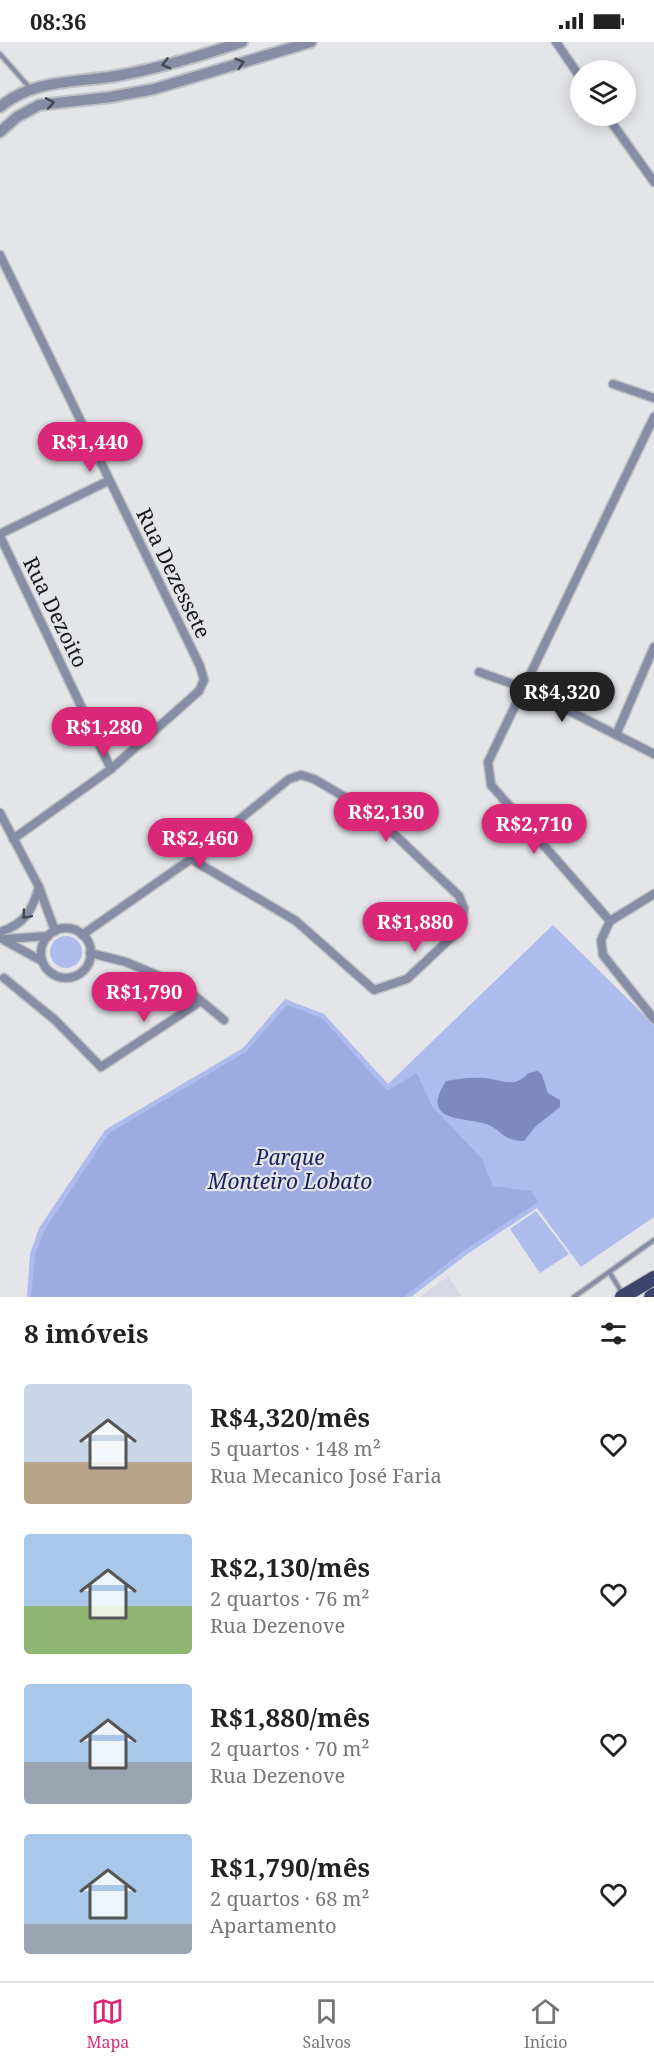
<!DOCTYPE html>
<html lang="pt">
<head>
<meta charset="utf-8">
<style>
  body { margin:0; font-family:"Noto Serif",serif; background:#f2f2f2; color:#222; height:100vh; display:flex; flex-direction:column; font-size:22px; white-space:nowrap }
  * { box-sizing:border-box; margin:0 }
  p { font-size:20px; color:#767676 }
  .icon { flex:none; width:33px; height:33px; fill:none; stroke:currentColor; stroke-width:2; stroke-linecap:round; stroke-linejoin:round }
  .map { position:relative; height:1255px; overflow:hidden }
  .panel { display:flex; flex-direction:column; background:#fff; flex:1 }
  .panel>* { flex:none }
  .tools { position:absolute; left:570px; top:18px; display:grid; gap:12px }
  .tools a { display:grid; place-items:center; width:66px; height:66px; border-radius:50%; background:#fff; box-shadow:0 3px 15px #0003; font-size:30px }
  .price { position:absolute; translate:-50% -51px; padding:0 14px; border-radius:21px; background:#db2777; color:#fff; font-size:20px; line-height:39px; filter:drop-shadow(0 2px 3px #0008) }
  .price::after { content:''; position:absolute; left:50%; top:36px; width:18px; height:14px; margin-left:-9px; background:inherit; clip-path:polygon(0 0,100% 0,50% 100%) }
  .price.on { background:#222; color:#fff }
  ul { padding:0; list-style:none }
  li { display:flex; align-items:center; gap:18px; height:150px; padding:0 24px }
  li span { display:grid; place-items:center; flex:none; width:168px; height:120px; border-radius:6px; color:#555 }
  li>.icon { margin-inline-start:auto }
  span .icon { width:72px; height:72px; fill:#fffc; stroke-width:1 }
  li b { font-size:26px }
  h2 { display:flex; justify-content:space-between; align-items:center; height:72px; padding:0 24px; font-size:26px }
  .status { display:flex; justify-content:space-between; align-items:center; height:42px; padding:0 30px; background:#fff; direction:ltr }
  .status svg { height:16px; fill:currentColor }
  .menu { display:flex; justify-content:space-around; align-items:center; height:84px; border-top:2px solid #e0e0e0; background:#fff; font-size:16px; color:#767676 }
  .menu a { display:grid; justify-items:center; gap:3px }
  .menu .on { color:#db2777 }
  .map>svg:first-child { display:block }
</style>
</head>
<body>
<div class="status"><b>08:36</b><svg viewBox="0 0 49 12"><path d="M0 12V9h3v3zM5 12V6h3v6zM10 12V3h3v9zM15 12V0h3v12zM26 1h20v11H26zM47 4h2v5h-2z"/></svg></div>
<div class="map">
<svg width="654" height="1255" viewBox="0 0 654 1255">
  <rect width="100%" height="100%" fill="#e3e5e9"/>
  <polygon fill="#d6d9e4" points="448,1234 462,1255 420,1255"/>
  <g fill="#aebbed">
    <polygon points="553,883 654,983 654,1175 581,1225 537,1166 469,1211 411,1255 27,1255 30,1212 39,1186 105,1088 243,1006 285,957 324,972 388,1042"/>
    <circle cx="66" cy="910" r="16"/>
    <polygon points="536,1169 569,1212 540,1231 510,1187"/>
  </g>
  <polygon fill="#9dabe1" points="287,963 322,976 387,1049 417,1031 432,1064 482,1117 493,1144 531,1149 538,1160 466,1207 403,1255 31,1255 35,1213 44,1189 109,1091 246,1010"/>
  <path fill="#7e8abe" d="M538,1029L542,1033L548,1051L560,1058V1065L536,1084L524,1099C499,1098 504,1088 486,1082C464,1075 419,1081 446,1039C459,1037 471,1035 485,1036C502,1038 515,1047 528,1031Z"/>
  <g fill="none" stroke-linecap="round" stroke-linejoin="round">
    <g stroke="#bfc0c4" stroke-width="7">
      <g id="service">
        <polyline points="0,12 29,45"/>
        <polyline points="610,1231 622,1251"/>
        <polyline points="574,1255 654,1198"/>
      </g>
    </g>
    <g stroke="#bfc0c4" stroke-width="11">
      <g id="minor">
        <polyline points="556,0 580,35"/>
        <polyline points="607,74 654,140"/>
        <polyline points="0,213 200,624 204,638 199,649 111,727 13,797"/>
        <polyline points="613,342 654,356"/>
        <polyline points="0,492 108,439"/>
        <polyline points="0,494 111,727"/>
        <polyline points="479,630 524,646 654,712"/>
        <polyline points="616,693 654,605"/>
        <polyline points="0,771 39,845 55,889"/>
        <polyline points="610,879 491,743 488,720 654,375"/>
        <polyline points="610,879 601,898 603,913 654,977"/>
        <polyline points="610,879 654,852"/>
        <circle cx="66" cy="911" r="25"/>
        <path d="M0,890C25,882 32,869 39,845"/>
        <polyline points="82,893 191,817 289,737 301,733 314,737 372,771 459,854 464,866 462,881 454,893 407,937 374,948 296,879 191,817"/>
        <polyline points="0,896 42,919"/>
        <polyline points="5,897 48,894"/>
        <polyline points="90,911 126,920 183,944 224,978"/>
        <polyline points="4,936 55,978 101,1025 201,959"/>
      </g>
    </g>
    <g stroke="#bfc0c4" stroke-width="14">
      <g id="tertiary">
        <path d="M0,65C34,36 80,41 122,33C163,25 203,13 242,0"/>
        <polyline points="0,90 17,75 39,63 111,55 154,47 311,0"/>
      </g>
    </g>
    <g stroke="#bfc0c4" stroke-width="16">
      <g id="primary">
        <polyline points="622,1255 654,1236"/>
        <polyline points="651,1255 654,1253"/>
      </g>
    </g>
    <use href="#service" stroke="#878da5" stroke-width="4"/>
    <use href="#minor" stroke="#878da5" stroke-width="8"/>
    <use href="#tertiary" stroke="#878da5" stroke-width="10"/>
    <use href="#primary" stroke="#3d456d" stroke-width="14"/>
  </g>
  <defs><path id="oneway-chevron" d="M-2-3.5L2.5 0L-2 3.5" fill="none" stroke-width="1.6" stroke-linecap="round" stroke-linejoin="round" transform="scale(1.5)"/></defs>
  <g stroke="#454752">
    <use href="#oneway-chevron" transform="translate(240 21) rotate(-17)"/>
    <use href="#oneway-chevron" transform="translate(166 22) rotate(166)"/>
    <use href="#oneway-chevron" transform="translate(50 61) rotate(-10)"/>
    <use href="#oneway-chevron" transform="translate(26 873) rotate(130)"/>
  </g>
  <g text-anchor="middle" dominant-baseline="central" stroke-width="4.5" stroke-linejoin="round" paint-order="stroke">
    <g font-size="21" fill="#19191b" stroke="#e3e5e9">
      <text transform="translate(174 531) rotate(64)">Rua Dezessete</text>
      <text transform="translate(56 570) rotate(64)">Rua Dezoito</text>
    </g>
    <g font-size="21" font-style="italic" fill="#1c215f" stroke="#e3e5e9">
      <text x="290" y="1115">Parque<tspan x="290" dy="24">Monteiro Lobato</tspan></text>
    </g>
  </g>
</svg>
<div class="tools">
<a><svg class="icon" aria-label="layers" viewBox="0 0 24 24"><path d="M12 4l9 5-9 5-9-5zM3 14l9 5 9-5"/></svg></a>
</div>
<b class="price" style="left:90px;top:431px">R$1,440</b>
<b class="price on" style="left:562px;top:681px">R$4,320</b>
<b class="price" style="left:104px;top:716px">R$1,280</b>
<b class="price" style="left:386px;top:801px">R$2,130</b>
<b class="price" style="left:534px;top:813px">R$2,710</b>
<b class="price" style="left:200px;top:827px">R$2,460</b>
<b class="price" style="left:415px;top:911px">R$1,880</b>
<b class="price" style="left:144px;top:981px">R$1,790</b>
</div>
<section class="panel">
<h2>8 imóveis<svg class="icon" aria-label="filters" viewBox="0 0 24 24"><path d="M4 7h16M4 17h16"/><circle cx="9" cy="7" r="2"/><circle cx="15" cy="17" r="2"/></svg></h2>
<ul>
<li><span style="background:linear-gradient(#c9d6e8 65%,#b9a48a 0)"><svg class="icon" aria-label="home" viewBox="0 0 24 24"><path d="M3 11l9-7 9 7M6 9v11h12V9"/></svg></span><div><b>R$4,320/mês</b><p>5 quartos · 148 m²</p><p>Rua Mecanico José Faria</p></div><svg class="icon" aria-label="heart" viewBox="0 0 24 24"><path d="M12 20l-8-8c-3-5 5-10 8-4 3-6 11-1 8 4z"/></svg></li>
<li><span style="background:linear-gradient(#a9c7e8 60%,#8fb573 0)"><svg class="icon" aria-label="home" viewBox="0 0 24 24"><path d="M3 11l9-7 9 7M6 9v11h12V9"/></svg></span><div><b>R$2,130/mês</b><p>2 quartos · 76 m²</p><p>Rua Dezenove</p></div><svg class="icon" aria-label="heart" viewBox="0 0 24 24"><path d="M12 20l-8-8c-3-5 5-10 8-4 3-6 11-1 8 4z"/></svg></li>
<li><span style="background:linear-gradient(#a9c7e8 65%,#9aa5b1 0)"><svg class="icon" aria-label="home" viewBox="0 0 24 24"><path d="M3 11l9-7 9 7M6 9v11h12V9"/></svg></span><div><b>R$1,880/mês</b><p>2 quartos · 70 m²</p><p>Rua Dezenove</p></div><svg class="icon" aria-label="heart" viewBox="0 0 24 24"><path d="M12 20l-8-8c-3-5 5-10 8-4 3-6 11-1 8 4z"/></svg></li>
<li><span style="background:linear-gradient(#a9c7e8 75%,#9aa5b1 0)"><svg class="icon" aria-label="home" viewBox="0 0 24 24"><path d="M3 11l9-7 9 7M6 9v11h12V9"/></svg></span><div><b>R$1,790/mês</b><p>2 quartos · 68 m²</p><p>Apartamento</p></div><svg class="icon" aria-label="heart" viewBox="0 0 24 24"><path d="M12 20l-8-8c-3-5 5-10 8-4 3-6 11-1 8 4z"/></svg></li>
</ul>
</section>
<nav class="menu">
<a class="on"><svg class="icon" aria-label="map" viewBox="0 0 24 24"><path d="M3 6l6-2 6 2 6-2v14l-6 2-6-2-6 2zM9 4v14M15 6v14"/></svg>Mapa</a>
<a><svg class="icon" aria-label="saved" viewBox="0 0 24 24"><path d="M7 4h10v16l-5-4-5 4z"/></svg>Salvos</a>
<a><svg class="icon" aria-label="home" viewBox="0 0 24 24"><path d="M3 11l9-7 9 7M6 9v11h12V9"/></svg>Início</a>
</nav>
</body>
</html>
